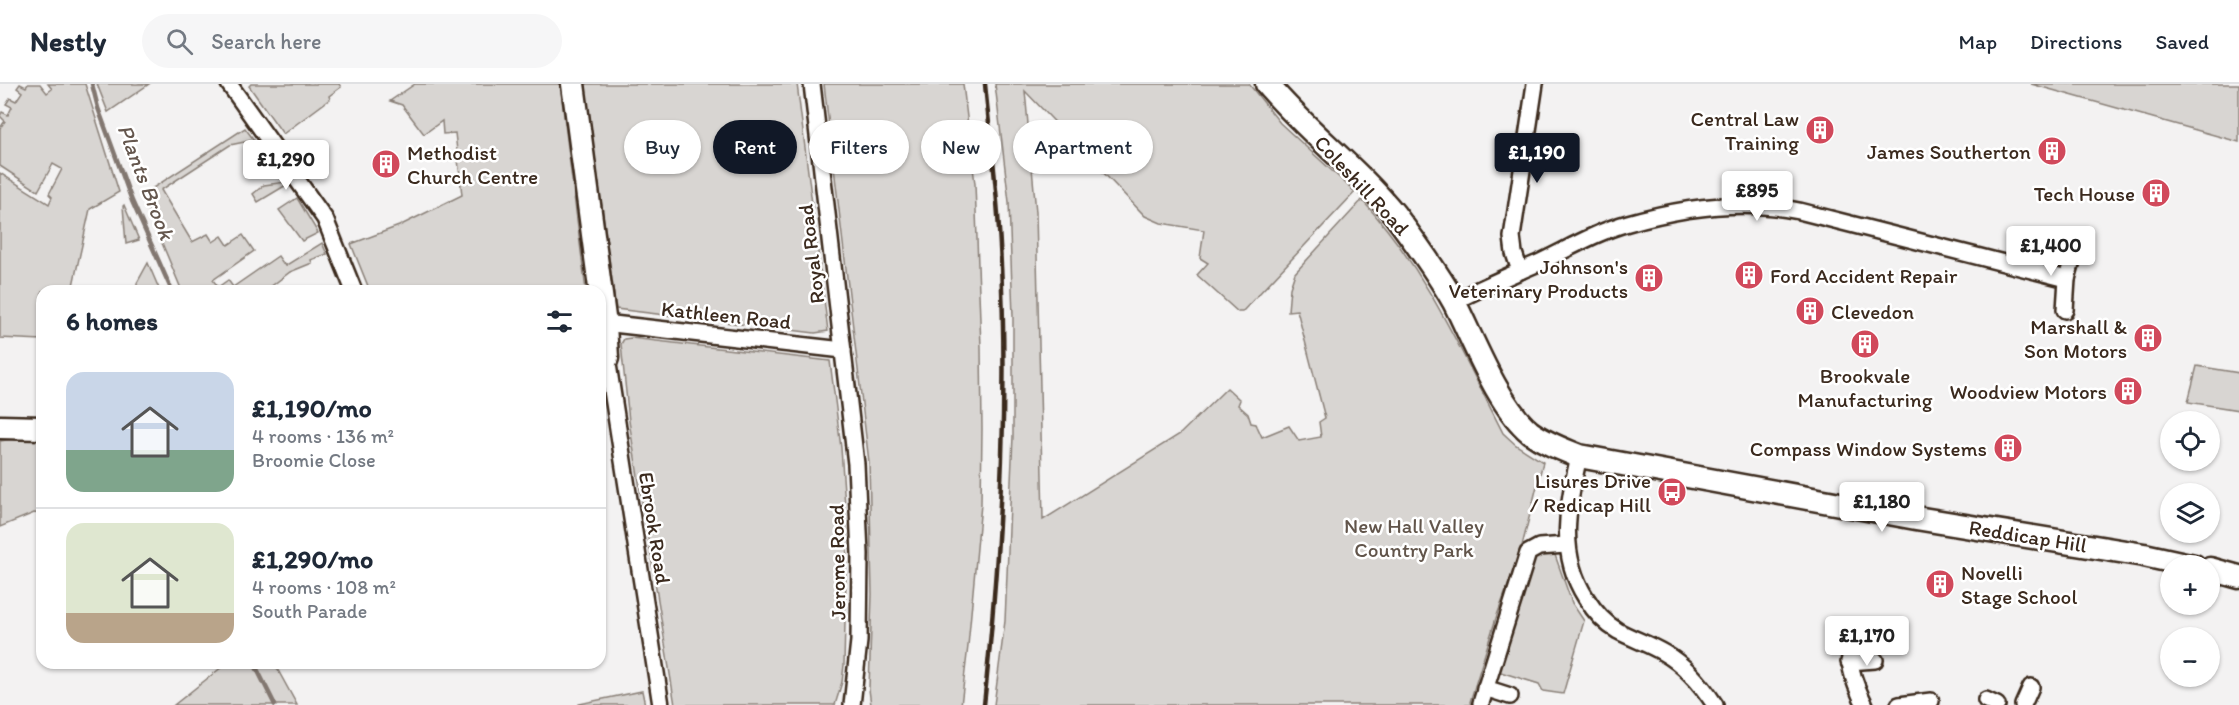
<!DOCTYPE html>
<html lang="en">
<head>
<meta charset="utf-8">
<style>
  body { margin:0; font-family:Itim,sans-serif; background:#f6f6f7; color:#1f2937; height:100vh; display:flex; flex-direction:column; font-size:22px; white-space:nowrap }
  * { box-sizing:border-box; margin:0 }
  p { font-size:20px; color:#747a83 }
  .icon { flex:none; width:33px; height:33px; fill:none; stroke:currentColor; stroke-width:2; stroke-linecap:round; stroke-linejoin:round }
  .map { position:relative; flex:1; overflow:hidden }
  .drawer { position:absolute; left:36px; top:201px; width:570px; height:384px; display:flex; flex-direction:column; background:#fff; border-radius:18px; box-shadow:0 2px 4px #0004 }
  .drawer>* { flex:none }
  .guide { position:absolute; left:624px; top:36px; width:570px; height:54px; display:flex; gap:12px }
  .controls { position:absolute; left:2160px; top:327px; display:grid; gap:12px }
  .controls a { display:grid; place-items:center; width:60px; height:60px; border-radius:50%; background:#fff; box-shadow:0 2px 4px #0004; font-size:30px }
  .price { position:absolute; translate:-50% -51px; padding:0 14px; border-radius:6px; background:#fff; color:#222; font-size:20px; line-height:39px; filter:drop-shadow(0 2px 3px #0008) }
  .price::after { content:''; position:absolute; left:50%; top:36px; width:18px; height:14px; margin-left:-9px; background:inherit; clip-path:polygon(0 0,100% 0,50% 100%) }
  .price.on { background:#111827; color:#fff }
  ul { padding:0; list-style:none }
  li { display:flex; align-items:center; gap:18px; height:150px; padding:0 30px }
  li+li { border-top:2px solid #e0e1e3 }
  li span { display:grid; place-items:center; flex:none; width:168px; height:120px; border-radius:18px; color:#555 }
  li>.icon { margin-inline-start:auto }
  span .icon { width:72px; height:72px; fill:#fffc; stroke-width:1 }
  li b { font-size:26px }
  h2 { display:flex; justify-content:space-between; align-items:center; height:72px; padding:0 30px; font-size:26px }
  .tag { padding:0 21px; border-radius:27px; background:#fff; box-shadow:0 2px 4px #0004; font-size:21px; line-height:54px }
  .tag.on { background:#111827; color:#fff }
  header { display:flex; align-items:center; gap:36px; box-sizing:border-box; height:84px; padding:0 30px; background:#fff; border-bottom:2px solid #e0e1e3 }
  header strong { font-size:28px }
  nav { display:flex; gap:33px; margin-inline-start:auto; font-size:21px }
  .search { width:420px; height:54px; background:#f6f6f7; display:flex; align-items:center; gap:15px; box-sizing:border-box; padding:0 21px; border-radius:33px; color:#747a83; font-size:22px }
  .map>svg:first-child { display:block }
</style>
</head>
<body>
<header>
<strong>Nestly</strong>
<div class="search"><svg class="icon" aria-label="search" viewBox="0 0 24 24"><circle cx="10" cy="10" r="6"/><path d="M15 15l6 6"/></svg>Search here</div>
<nav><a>Map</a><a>Directions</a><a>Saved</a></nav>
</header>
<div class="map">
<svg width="2239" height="621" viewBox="0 0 2239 621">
  <rect width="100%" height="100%" fill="#f3f2f2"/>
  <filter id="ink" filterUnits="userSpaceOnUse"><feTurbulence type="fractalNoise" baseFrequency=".0167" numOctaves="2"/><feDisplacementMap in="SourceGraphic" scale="12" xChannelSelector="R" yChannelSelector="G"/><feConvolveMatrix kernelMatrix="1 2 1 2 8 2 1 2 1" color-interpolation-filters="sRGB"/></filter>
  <g filter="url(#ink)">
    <g fill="#d8d5d2" stroke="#8a8078" stroke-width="1.5">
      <polygon points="20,0 26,3 28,0 40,0 47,9 52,5 48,0 85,0 119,108 90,125 72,206 91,207 42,207 42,256 0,254 0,89 49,120 52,113 49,110 62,85 53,80 38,107 0,82 0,44 5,37 0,32 2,28 8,31 12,23 6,20 10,14 16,17 22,8 17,4"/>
      <polygon points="97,0 149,0 108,28"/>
      <polygon points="251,0 339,0 341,3 329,12 330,15 283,50 249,2"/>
      <polygon points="415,0 560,0 586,207 370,207 351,160 399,142 462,111 455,49 443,50 442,37 424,50 402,21 390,17"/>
      <polygon points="585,0 797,0 828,247 815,249 616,225"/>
      <polygon points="824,0 963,0 975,100 981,263 982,345 981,420 968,562 961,621 871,621 869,605 872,510 869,378"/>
      <path d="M995,0H1249L1280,39L1355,108L1242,228H1238L1197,191L1208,179L1200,174L1204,146L1161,139L1145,132L1025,7L1036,128L1043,436L1180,350L1227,304L1240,316L1238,321L1248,330L1251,339L1256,340L1262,353L1289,342L1299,357L1321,353L1319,338L1325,334L1297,226L1288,227L1290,204L1295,189L1362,116C1427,187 1460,265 1503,349L1516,361L1543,378L1521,466L1496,534L1470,618L1471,621H994L1005,537L1013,352V233L1009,118Z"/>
      <polygon points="2031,0 2239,0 2239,58"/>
      <polygon points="245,44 254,56 230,61 161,106 192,158 208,150 213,158 222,152 228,161 243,151 254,167 213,196 218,203 228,196 233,203 278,172 285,182 322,159 327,170 311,176 312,179 290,188 265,207 243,207 242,204 234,207 182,207 142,111"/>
      <polygon points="286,98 288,100 258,118 253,110 264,101"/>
      <polygon points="297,114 318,149 302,157 279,126"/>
      <polygon points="124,121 139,156 126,160 123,122"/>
      <polygon points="148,179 160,207 137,207 137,199"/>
      <polygon points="631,254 830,277 841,364 847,451 844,581 842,598 835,621 675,621 629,337 621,260 624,255"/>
      <polygon points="2197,282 2239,289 2239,326 2188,318"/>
      <polygon points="19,354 42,356 42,430 34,429 0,443 0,357"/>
      <polygon points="1539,470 1555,471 1572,519 1584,537 1563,610 1543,607 1539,600 1494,586 1533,474"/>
      <polygon points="227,579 274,579 297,621 174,621"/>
      <polygon points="642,607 645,621 579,621 579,620"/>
    </g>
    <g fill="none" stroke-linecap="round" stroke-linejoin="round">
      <g stroke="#827770" stroke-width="4.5">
        <polyline points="92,0 98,24 132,117 172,207"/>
        <polyline points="254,579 275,621"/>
      </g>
      <g stroke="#3b2a1e" stroke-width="20">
        <g id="street">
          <polyline points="229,0 325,135 354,207"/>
          <polyline points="812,0 856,380 860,470 859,557 852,621"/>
          <polyline points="1520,187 1514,169 1512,153 1535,0"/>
          <path d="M1453,218C1481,204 1508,192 1536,180C1566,166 1596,148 1628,139C1681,124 1744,115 1799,127L2067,195"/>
          <polyline points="2065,226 2067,195 2075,166"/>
          <polyline points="605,241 613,240 843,266"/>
          <polyline points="607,274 661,621"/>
          <path d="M1579,372C1568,421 1557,469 1586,514C1594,527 1604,539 1618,547C1633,555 1649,560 1664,569C1685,581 1702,601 1715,621"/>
          <path d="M1850,548C1848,580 1851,593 1865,621"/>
          <polyline points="1849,578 1875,576"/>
          <polyline points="1485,604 1510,612"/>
          <polyline points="1986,616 1997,621"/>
          <polyline points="1481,619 1528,469 1539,463 1566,461"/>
          <polyline points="1899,621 1931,617"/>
          <polyline points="2023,621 2031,603"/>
        </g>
      </g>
      <g stroke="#3b2a1e" stroke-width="27">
        <g id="secondary">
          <polyline points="573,0 605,241 607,274 600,287"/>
          <path d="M1267,0C1306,47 1357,84 1395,131C1416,159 1437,188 1454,218C1473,255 1498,322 1530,348C1545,359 1562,365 1579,372L1916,434L2144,471L2194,482"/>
          <polyline points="0,343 42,344"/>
          <polyline points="2210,485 2239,493"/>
        </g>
      </g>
      <use href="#street" stroke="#fff" stroke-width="15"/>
      <use href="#secondary" stroke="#fff" stroke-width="22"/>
      <path stroke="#3b2a1e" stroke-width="4.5" d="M984,621C1001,459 1010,294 998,131C995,87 989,44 985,0"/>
    </g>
  </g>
  <defs>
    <g id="building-disc" transform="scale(1.5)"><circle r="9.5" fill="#d1495b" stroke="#fff"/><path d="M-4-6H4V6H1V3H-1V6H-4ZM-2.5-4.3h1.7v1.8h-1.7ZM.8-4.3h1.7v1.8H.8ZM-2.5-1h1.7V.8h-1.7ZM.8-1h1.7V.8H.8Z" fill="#fff"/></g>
    <g id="bus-disc" transform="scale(1.5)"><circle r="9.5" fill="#d1495b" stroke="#fff"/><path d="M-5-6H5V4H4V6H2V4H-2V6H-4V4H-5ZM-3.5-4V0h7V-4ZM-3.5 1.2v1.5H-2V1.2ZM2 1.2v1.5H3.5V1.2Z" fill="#fff"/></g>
  </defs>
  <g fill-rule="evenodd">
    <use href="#building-disc" x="1820" y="46"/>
    <use href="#building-disc" x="2052" y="67"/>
    <use href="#building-disc" x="386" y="80"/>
    <use href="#building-disc" x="2156" y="109"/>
    <use href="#building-disc" x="1749" y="191"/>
    <use href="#building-disc" x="1649" y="194"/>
    <use href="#building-disc" x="1810" y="227"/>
    <use href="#building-disc" x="2148" y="254"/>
    <use href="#building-disc" x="1865" y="260"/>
    <use href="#building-disc" x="2128" y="307"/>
    <use href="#building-disc" x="2008" y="364"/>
    <use href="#bus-disc" x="1672" y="408"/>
    <use href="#building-disc" x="1940" y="500"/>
  </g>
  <g text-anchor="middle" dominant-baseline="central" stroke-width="5" stroke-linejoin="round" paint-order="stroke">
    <g font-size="21" fill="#3b2a1e" stroke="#fff" text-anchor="end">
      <text x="1799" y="34">Central Law<tspan x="1799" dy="24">Training</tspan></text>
      <text x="2031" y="67">James Southerton</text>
      <text x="407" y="68" text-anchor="start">Methodist<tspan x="407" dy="24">Church Centre</tspan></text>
      <text x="2135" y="109">Tech House</text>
      <text x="1628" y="182">Johnson's<tspan x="1628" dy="24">Veterinary Products</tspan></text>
      <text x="1770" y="191" text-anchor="start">Ford Accident Repair</text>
      <text x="1831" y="227" text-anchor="start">Clevedon</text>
      <text x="2127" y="242">Marshall &amp;<tspan x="2127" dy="24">Son Motors</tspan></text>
      <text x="1865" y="291" text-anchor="middle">Brookvale<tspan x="1865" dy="24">Manufacturing</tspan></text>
      <text x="2107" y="307">Woodview Motors</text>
      <text x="1987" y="364">Compass Window Systems</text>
      <text x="1651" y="396">Lisures Drive<tspan x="1651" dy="24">/ Redicap Hill</tspan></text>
      <text x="1961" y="488" text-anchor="start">Novelli<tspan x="1961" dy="24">Stage School</tspan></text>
    </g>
    <g font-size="21" fill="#3b2a1e" stroke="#fff">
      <text transform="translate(1362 101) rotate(47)">Coleshill Road</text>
      <text transform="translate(811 170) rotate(-97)">Royal Road</text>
      <text transform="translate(726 231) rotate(6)">Kathleen Road</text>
      <text transform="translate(655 444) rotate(81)">Ebrook Road</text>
      <text transform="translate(2028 452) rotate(9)">Reddicap Hill</text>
      <text transform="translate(837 478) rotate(-91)">Jerome Road</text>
    </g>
    <g font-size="21" fill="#62554b" stroke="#fff">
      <text x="1414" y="441">New Hall Valley<tspan x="1414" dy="24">Country Park</tspan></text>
    </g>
    <g font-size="22" font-style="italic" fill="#65574e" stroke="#fff">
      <text transform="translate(146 98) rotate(69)">Plants Brook</text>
    </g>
  </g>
</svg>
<div class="controls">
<a><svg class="icon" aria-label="locate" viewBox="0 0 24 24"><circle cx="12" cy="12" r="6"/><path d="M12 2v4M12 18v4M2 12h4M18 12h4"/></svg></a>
<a><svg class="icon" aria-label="layers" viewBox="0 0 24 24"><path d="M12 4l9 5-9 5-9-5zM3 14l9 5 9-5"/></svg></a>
<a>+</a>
<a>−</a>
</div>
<b class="price on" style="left:1537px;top:100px">£1,190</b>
<b class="price" style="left:286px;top:107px">£1,290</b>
<b class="price" style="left:1757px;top:138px">£895</b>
<b class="price" style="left:2051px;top:193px">£1,400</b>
<b class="price" style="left:1882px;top:449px">£1,180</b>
<b class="price" style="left:1867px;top:583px">£1,170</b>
<div class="guide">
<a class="tag">Buy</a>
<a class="tag on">Rent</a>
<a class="tag">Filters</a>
<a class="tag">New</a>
<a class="tag">Apartment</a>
</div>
<section class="drawer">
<h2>6 homes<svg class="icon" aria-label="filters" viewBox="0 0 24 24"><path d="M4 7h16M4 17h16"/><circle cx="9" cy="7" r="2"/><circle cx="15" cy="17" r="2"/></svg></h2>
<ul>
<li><span style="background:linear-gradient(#c9d6e8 65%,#7fa58c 0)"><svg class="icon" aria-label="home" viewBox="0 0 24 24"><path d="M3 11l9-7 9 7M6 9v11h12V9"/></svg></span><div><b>£1,190/mo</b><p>4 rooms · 136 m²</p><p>Broomie Close</p></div></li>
<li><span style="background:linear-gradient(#dfe7d0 75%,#b9a48a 0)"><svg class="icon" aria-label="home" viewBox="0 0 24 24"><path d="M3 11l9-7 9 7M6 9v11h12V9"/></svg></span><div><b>£1,290/mo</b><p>4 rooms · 108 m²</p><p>South Parade</p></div></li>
</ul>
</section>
</div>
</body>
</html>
